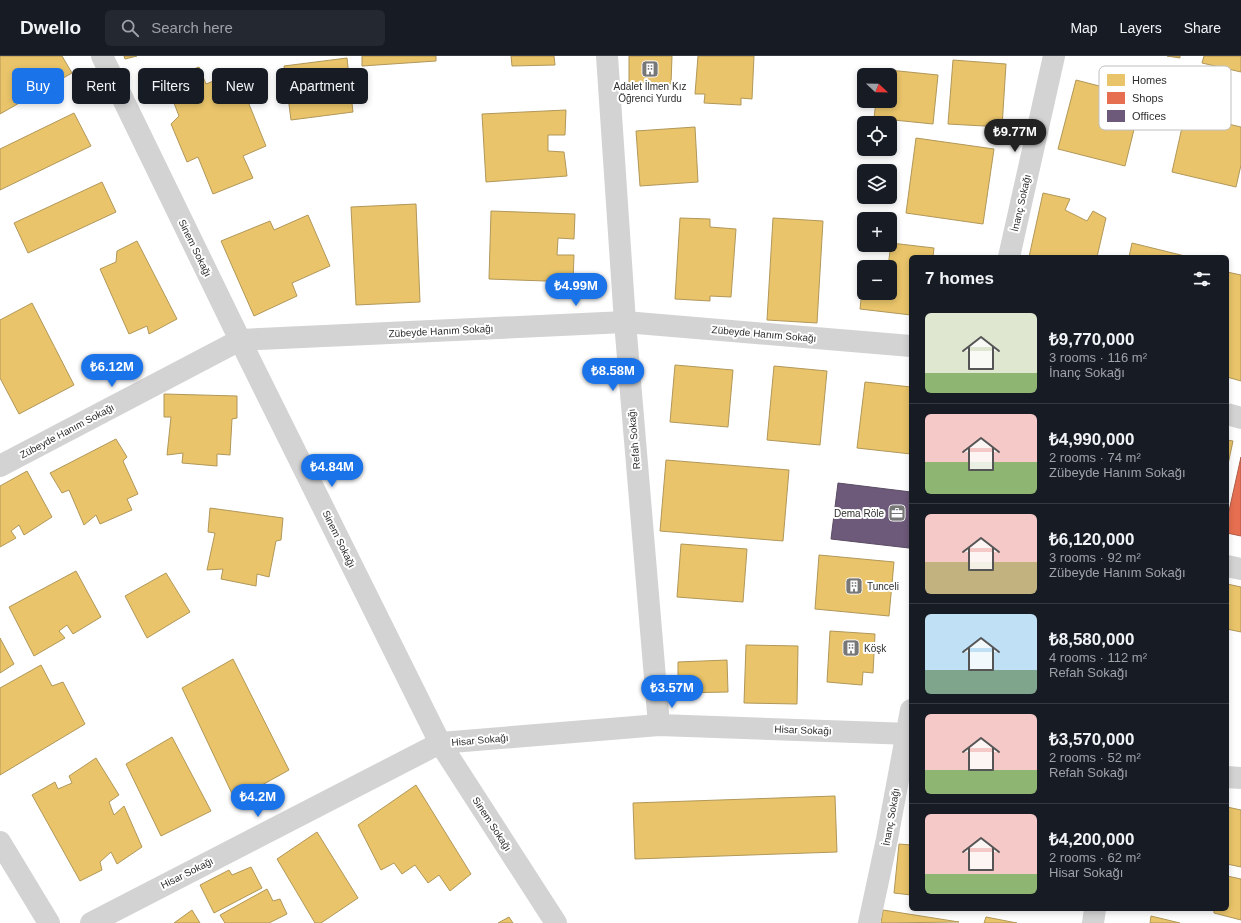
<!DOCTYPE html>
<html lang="en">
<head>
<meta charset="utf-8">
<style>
  body { margin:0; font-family:Helvetica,sans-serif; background:#242831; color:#f1f3f6; height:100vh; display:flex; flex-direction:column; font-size:15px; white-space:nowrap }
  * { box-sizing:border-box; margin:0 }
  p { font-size:13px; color:#9ea1a6 }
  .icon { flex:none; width:22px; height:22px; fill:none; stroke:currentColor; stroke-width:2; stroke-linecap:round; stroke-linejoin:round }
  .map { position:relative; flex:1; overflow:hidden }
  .drawer { position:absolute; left:909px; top:199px; width:320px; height:656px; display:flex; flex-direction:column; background:#171b24; border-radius:6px; box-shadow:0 2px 6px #0003 }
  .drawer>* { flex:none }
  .banner { position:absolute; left:12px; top:12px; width:380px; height:36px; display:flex; gap:8px }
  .needle { width:26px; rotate:112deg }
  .controls { position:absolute; left:857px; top:12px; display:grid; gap:8px }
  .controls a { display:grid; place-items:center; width:40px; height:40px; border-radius:6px; background:#171b24; box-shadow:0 2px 6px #0003; font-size:20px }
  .price { position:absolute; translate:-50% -34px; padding:0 9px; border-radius:14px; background:#1a73e8; color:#fff; font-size:13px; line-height:26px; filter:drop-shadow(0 1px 2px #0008) }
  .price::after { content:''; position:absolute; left:50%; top:24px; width:12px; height:9px; margin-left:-6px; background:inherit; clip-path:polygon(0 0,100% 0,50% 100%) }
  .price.current { background:#222; color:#fff }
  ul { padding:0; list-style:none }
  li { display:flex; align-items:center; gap:12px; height:100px; padding:0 16px }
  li+li { border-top:1px solid #363941 }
  li span { display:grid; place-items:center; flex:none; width:112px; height:80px; border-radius:6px; color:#555 }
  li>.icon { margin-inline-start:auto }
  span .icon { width:48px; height:48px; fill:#fffc; stroke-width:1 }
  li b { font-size:17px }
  h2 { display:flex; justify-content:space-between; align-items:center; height:48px; padding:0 16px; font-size:17px }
  .tag { padding:0 14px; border-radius:6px; background:#171b24; box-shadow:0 2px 6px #0003; font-size:14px; line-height:36px }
  .tag.current { background:#1a73e8; color:#fff }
  header { display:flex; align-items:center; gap:24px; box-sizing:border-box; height:56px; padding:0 20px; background:#171b24; border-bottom:1px solid #363941 }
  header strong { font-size:19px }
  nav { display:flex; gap:22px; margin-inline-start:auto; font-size:14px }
  .search { width:280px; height:36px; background:#242831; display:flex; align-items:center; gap:10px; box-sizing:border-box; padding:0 14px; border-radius:6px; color:#9ea1a6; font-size:15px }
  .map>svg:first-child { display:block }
</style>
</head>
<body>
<header>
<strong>Dwello</strong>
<div class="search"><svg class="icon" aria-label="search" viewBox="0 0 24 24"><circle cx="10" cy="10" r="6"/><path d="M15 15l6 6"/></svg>Search here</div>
<nav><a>Map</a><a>Layers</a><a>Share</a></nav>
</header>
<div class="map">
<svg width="1241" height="867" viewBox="0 0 1241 867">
  <rect width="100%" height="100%" fill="#fff"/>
  <g fill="#e9c46a" stroke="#b19758">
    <polygon points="0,0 62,0 72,17 0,58"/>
    <polygon points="124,0 137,0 125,3"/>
    <polygon points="362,0 436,0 436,5 362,10"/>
    <polygon points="511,0 554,0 555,9 512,10"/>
    <polygon points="629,0 672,0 671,28 629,26"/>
    <polygon points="698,0 754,0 752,43 741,42 741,49 704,47 705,38 695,38"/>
    <polygon points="1167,0 1180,0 1180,2"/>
    <polygon points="1204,0 1241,0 1241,16 1202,7"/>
    <polygon points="347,2 353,56 291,64 284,10"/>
    <polygon points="953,4 1006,8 1002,71 948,68"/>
    <polygon points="199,11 206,28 236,16 266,90 243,100 253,122 213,138 198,101 187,106 171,68 179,60 165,24"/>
    <polygon points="879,13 938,19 933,68 874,62 876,45 890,45 890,19 879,19"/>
    <polygon points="1076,24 1142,41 1125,110 1058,93"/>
    <polygon points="566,54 565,79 548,79 548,95 564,96 567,120 486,126 482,58"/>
    <polygon points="74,57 91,90 0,134 0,93"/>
    <polygon points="1185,58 1241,71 1241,109 1236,131 1172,116"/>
    <polygon points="695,71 698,126 640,130 636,75"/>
    <polygon points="916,82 994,93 983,168 906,157"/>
    <polygon points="102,126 116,156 28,197 14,167"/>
    <polygon points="1043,137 1070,143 1065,154 1087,165 1093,155 1106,162 1097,201 1029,201"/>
    <polygon points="416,148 420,246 356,249 351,151"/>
    <polygon points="491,155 575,158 574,183 558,182 557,199 574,199 573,226 489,223"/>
    <polygon points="308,159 330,210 292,227 297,240 254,260 221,185 270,165 274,174"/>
    <polygon points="680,162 710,163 710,171 736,173 731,241 710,240 710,245 675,243"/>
    <polygon points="773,162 823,165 817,267 767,264"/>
    <polygon points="137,185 177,263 149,278 147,270 129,278 100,213 116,206 117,195"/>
    <polygon points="891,187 934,192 933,201 911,201 911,259 860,253 864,217 864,237 890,237 890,211 888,211"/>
    <polygon points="1132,187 1189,201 1129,201"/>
    <polygon points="1227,216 1241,219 1241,325 1227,321"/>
    <polygon points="32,247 74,329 19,358 0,322 0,264"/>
    <polygon points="675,309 733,314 728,371 670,366"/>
    <polygon points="774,310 827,315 820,389 767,384"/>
    <polygon points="865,326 911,331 911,398 857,392"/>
    <polygon points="164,338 237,340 237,362 232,363 230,399 217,398 217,410 182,407 183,397 167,399 171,361 164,361"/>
    <polygon points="116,383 127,401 123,405 138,438 127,443 132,454 100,468 96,459 84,469 69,434 62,437 50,417"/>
    <polygon points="1227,384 1233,385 1227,413"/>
    <polygon points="666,404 789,414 783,485 660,475"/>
    <polygon points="27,415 52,461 24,479 19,469 11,475 16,482 0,491 0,430"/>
    <polygon points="210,452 283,462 281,484 276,485 269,521 257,518 256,530 221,523 223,513 207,514 215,477 208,476"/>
    <polygon points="681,488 747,493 743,546 677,541"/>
    <polygon points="819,499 894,506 889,560 815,553"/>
    <polygon points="76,515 101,561 73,578 67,569 59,575 65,582 34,600 9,551"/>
    <polygon points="166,517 190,556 147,582 125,540"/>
    <polygon points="1227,528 1241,531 1241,576 1227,573"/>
    <polygon points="830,575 875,578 873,617 863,616 862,629 827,626"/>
    <polygon points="0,582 14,608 0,617"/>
    <polygon points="746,589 798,590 797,648 744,647"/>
    <polygon points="233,603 289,714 235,744 182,632"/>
    <polygon points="727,604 728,636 678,637 678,606"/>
    <polygon points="41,609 52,630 63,626 85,668 0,719 0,632"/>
    <polygon points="172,681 211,755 161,780 126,708"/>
    <polygon points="96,702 119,739 109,746 114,759 124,750 142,791 117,808 111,796 100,806 102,814 80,825 32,739 55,726 58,733 72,727 69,720"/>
    <polygon points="416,729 471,818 450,835 439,819 428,827 415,809 402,818 394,807 381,814 358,769"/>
    <polygon points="835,740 837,796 635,803 633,747"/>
    <polygon points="1227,751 1241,754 1241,811 1227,808"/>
    <polygon points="317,776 358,842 321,867 315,867 277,803"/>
    <polygon points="899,788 911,789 911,839 894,837"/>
    <polygon points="251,811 262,832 214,857 200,829 229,814 232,819"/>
    <polygon points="1227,820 1241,823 1241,864 1214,857 1214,853 1227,853"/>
    <polygon points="267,833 273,845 280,843 287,858 269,867 225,867 220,859"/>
    <polygon points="192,854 200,867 174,867"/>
    <polygon points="883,854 959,866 881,867"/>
    <polygon points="1151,860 1180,867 1150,867"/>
    <polygon points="509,861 513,867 498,867"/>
    <polygon points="986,861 1017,867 984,867"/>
  </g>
  <polygon fill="#e76f51" stroke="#b05c46" points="1241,401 1241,480 1227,477 1227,464"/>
  <polygon fill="#6d597a" stroke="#5a4c63" points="838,427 911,436 911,476 909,492 831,483"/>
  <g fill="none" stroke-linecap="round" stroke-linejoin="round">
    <g stroke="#d3d3d3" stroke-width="22">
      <polyline points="102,0 240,284 440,687 556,867"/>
      <polyline points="607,0 625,266 659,669"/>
      <polyline points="1009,201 1054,0"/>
      <polyline points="1227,358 1241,362"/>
      <polyline points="0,410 240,284 625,266 911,290"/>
      <polyline points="1227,510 1241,513"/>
      <polyline points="1227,721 1241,722"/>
      <polyline points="0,786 49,867"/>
      <polyline points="91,867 440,687 659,669 911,678"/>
      <polyline points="869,867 887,783 911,654"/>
      <polyline points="1093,867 1095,853"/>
    </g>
  </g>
  <defs>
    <g id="building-square" transform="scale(0.9)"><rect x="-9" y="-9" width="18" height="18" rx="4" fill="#777" stroke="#fff"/><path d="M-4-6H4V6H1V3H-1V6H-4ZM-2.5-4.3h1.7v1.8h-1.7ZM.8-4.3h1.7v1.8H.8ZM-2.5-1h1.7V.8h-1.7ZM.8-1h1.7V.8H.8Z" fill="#fff"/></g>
    <g id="office-square" transform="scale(0.9)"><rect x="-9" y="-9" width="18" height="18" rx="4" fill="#777" stroke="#fff"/><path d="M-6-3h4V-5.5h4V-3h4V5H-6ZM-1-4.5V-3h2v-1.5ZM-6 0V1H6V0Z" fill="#fff"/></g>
  </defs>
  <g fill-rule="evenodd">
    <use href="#building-square" x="650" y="13"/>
    <use href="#office-square" x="897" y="457"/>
    <use href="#building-square" x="854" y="530"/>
    <use href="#building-square" x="851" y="592"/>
  </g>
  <g text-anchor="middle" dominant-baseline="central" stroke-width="4" stroke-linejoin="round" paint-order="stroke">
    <g font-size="10" fill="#2e2e2e" stroke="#fff" text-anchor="start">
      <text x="650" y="30" text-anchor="middle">Adalet İlmen Kız<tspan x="650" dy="12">Öğrenci Yurdu</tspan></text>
      <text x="884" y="457" text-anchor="end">Dema Röle</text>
      <text x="867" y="530">Tunceli</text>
      <text x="864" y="592">Köşk</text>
    </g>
    <g font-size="10" fill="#2e2e2e" stroke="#fff">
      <text transform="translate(1021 147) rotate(-77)">İnanç Sokağı</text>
      <text transform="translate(195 192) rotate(64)">Sinem Sokağı</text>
      <text transform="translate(441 275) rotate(-3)">Zübeyde Hanım Sokağı</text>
      <text transform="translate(764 278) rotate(5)">Zübeyde Hanım Sokağı</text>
      <text transform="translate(67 375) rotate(-28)">Zübeyde Hanım Sokağı</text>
      <text transform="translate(634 383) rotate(-95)">Refah Sokağı</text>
      <text transform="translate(339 483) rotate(64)">Sinem Sokağı</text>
      <text transform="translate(803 674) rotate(2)">Hisar Sokağı</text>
      <text transform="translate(480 684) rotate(-5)">Hisar Sokağı</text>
      <text transform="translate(891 761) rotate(-80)">İnanç Sokağı</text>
      <text transform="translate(492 768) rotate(57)">Sinem Sokağı</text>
      <text transform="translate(187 817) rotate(-27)">Hisar Sokağı</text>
    </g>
  </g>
  <rect x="1099" y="10" width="132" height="64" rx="6" fill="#fff" stroke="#c0c0c0" stroke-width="1"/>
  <rect x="1107" y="18" width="18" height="12" fill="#e9c46a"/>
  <rect x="1107" y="36" width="18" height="12" fill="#e76f51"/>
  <rect x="1107" y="54" width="18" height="12" fill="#6d597a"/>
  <g font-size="11" fill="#2e2e2e">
    <text x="1132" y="28">Homes</text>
    <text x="1132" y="46">Shops</text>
    <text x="1132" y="64">Offices</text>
  </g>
</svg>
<div class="controls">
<a><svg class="needle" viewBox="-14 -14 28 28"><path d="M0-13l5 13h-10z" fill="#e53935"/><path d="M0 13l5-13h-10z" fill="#9ea1a6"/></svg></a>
<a><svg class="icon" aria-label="locate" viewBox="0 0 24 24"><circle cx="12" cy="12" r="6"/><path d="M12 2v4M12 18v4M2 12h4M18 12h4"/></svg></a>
<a><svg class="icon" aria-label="layers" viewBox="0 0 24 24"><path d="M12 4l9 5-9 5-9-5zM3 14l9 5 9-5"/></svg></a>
<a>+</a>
<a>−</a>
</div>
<b class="price current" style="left:1015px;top:97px">₺9.77M</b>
<b class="price" style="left:576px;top:251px">₺4.99M</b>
<b class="price" style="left:112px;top:332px">₺6.12M</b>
<b class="price" style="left:613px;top:336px">₺8.58M</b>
<b class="price" style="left:332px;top:432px">₺4.84M</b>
<b class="price" style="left:672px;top:653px">₺3.57M</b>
<b class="price" style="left:258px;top:762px">₺4.2M</b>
<div class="banner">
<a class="tag current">Buy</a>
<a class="tag">Rent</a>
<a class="tag">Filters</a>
<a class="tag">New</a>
<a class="tag">Apartment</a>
</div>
<section class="drawer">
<h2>7 homes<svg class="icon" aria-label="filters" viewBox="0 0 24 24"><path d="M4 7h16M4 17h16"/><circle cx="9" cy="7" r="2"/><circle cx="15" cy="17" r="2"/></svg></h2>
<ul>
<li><span style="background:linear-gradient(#dfe7d0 75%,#8fb573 0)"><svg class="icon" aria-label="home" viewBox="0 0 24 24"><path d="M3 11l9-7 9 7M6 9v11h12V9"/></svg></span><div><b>₺9,770,000</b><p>3 rooms · 116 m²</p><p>İnanç Sokağı</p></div></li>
<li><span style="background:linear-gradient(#f6c9c9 60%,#8fb573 0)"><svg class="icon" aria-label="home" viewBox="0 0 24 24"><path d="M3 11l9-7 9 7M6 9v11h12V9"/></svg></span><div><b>₺4,990,000</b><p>2 rooms · 74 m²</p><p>Zübeyde Hanım Sokağı</p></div></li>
<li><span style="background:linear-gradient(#f6c9c9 60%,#c2b280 0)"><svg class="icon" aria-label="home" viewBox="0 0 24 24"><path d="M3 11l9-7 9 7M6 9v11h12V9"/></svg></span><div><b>₺6,120,000</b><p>3 rooms · 92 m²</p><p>Zübeyde Hanım Sokağı</p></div></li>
<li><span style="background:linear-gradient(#bfe0f5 70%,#7fa58c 0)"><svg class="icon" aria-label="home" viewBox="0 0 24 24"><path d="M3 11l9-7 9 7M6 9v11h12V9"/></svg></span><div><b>₺8,580,000</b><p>4 rooms · 112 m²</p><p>Refah Sokağı</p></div></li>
<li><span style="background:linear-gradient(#f6c9c9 70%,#8fb573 0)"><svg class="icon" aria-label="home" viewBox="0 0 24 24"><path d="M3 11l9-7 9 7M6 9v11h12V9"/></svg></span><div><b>₺3,570,000</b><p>2 rooms · 52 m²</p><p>Refah Sokağı</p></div></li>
<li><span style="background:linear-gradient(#f6c9c9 75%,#8fb573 0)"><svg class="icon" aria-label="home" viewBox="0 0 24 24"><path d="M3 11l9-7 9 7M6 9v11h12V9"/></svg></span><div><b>₺4,200,000</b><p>2 rooms · 62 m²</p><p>Hisar Sokağı</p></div></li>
</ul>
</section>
</div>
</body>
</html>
